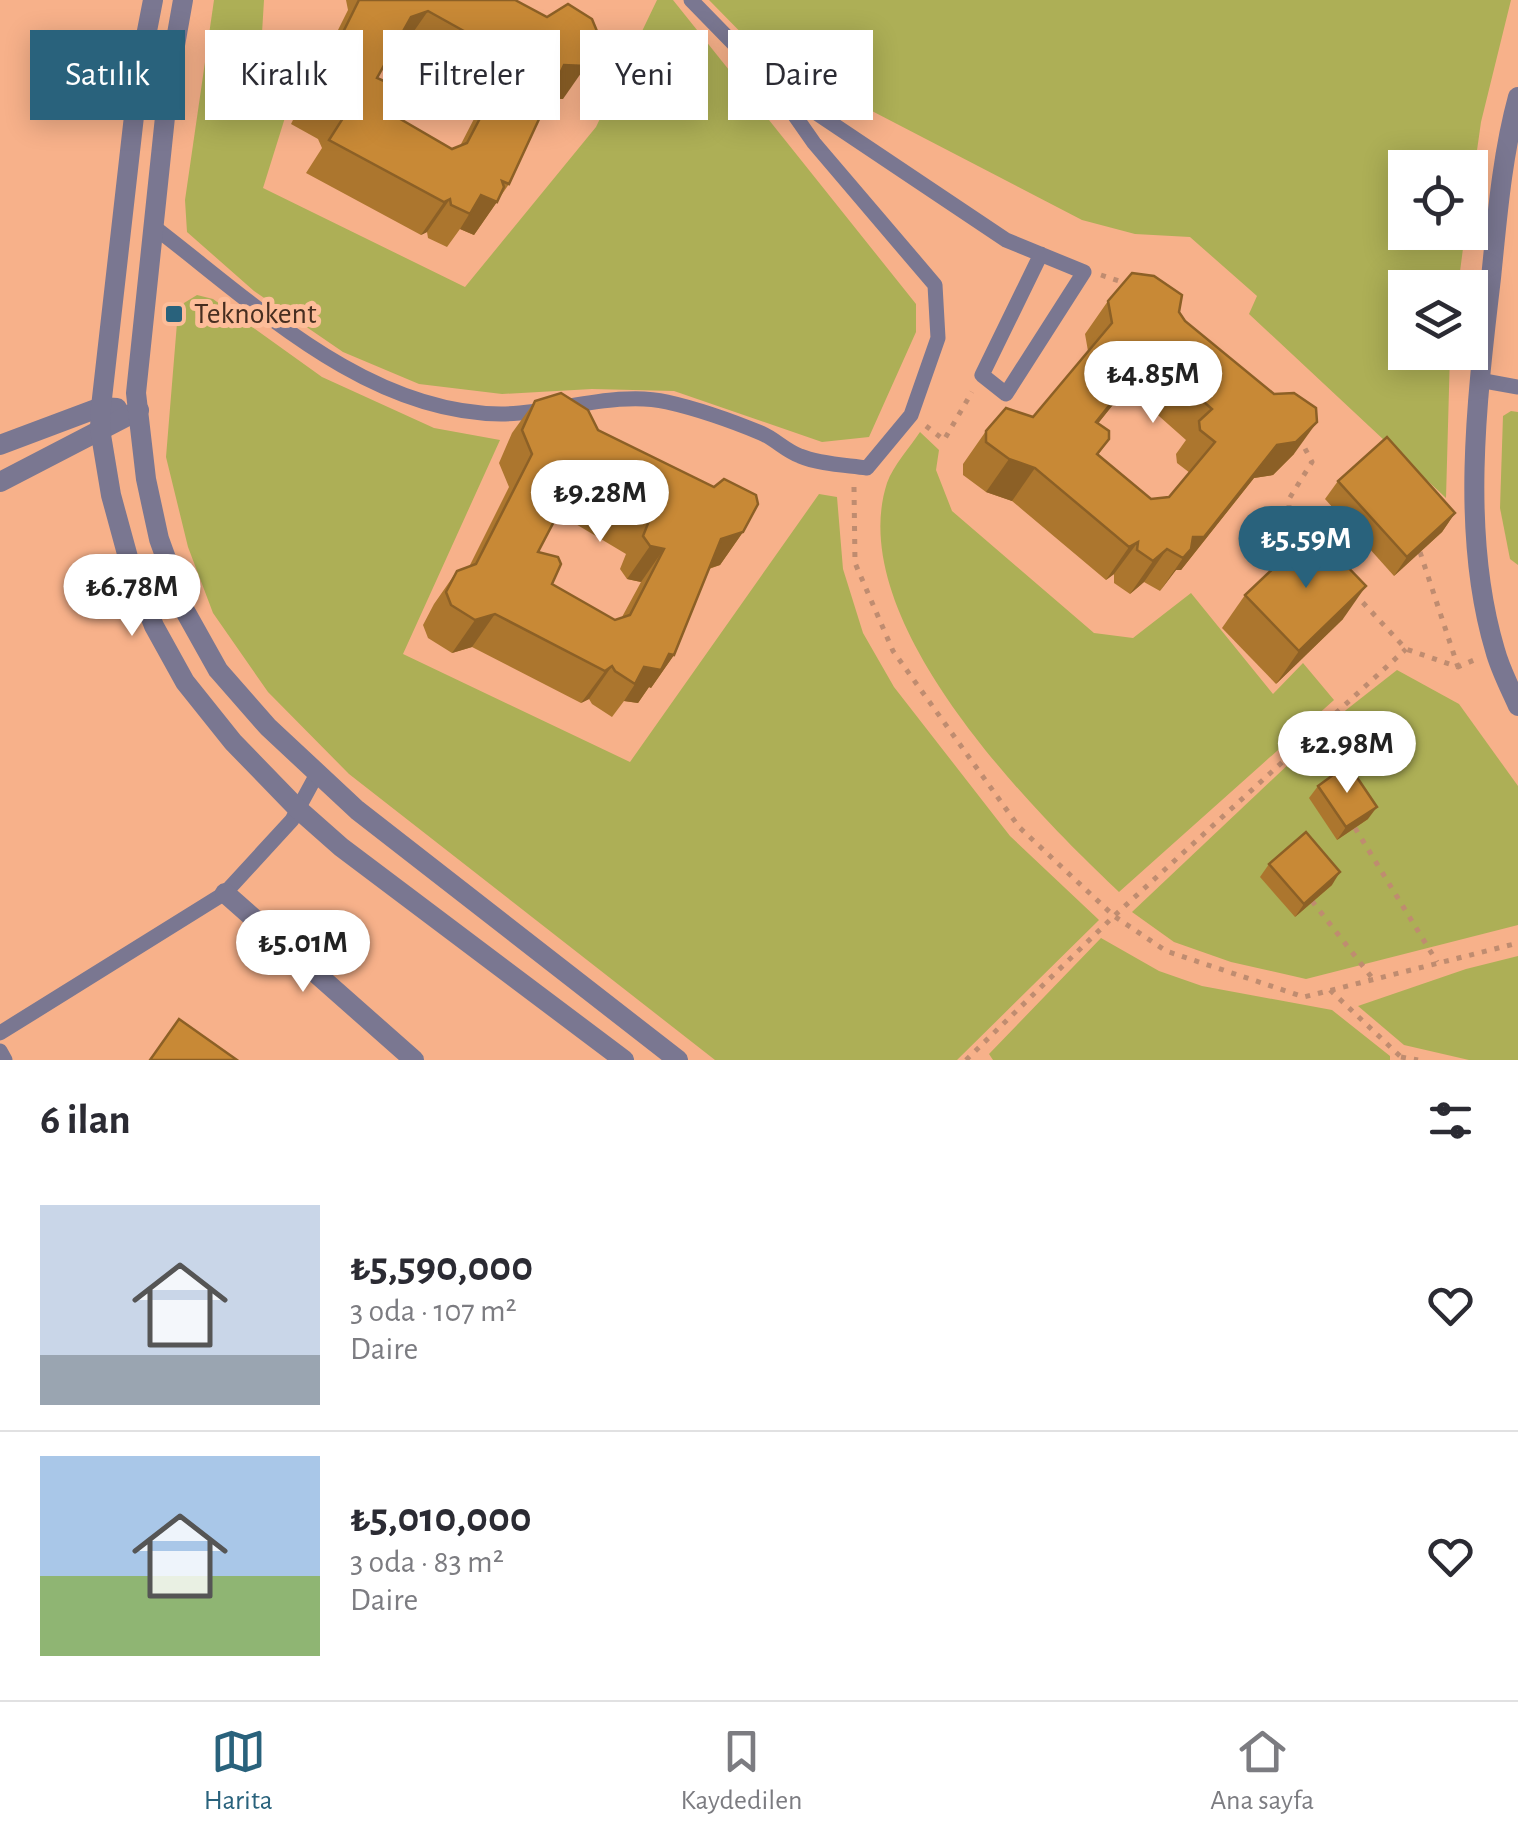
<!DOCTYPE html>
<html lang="tr">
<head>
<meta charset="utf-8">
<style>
  body { margin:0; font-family:"Alegreya Sans",sans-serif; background:#f2f2f3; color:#2b2b33; height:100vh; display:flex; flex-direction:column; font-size:38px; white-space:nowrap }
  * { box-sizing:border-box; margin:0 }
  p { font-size:32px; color:#7c7c81 }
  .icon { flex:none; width:55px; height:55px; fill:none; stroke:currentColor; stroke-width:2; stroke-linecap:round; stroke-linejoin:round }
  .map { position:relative; height:1060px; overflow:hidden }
  .panel { display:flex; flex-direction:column; background:#fff; flex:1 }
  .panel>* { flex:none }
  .top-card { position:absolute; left:30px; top:30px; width:1000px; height:90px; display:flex; gap:20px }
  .fabs { position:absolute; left:1388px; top:150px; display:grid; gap:20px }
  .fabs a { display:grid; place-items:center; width:100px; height:100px; border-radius:0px; background:#fff; box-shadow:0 5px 25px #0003; font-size:50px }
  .price { position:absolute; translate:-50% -85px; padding:0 22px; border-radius:35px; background:#fff; color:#222; font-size:32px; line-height:65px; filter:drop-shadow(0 2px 5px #0008) }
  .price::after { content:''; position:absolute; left:50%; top:60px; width:30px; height:22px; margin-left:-15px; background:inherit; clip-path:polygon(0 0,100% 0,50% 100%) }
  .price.active { background:#29627c; color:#fff }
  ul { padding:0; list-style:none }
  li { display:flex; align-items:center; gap:30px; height:250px; padding:0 40px }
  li+li { border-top:2px solid #e1e1e2 }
  li span { display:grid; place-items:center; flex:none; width:280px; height:200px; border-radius:0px; color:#555 }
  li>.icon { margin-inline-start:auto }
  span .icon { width:120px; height:120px; fill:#fffc; stroke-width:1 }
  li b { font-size:42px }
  h2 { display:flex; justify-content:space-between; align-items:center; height:120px; padding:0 40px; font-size:42px }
  .tag { padding:0 35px; border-radius:0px; background:#fff; box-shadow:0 5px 25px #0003; font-size:35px; line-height:90px }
  .tag.active { background:#29627c; color:#fff }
  .dock { display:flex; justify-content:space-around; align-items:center; height:140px; border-top:2px solid #e1e1e2; background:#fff; font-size:28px; color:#7c7c81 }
  .dock a { display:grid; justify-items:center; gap:5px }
  .dock .active { color:#29627c }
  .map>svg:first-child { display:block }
</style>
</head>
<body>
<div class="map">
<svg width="1518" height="1060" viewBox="0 0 1518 1060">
  <rect width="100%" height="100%" fill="#fdbd99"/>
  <path fill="#f7b18a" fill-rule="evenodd" d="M0,0H1518V1060H0ZM1405,168H1470V232H1405ZM1405,288H1470V352H1405Z"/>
  <g fill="#adaf56">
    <polygon points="214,0 264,0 262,33 288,64 288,108 263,188 465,287 596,127 657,0 673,0 916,304 916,332 869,437 822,442 674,391 592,389 502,394 419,384 343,352 254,291 187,232 185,200"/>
    <polygon points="709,0 1511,0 1481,122 1470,200 1470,168 1405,168 1405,232 1465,233 1458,287 1405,288 1405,352 1450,353 1446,498 1249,314 1257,296 1190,237 1135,234 1082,220 762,54"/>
    <polygon points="197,295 213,299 322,377 434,428 500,440 403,654 630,762 819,494 837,497 843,569 863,633 894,687 1010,836 1099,920 957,1060 715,1060 349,774 268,692 213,613 188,547 166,457 177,323 184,303"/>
    <polygon points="1511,411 1518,412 1518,565 1510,559 1500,508 1503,416"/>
    <path d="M920,432L939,450L936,470L952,511L1094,633L1133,638L1191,593L1273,694L1303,663L1334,700L1119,892C1029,807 843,619 887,483C893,466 910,447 920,432Z"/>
    <polygon points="1397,670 1459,704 1518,786 1518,925 1306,979 1231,962 1174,942 1132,912 1346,710"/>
    <polygon points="1101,938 1159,971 1202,986 1332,1010 1390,1056 1390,1060 993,1060 989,1054"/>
    <polygon points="1518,956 1518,1060 1469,1060 1404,1045 1358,1006 1466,969"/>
  </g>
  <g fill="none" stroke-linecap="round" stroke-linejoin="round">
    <g stroke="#bf8c70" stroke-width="5" stroke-dasharray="5 8" stroke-linecap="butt">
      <polyline points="1101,275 1128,284"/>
      <polyline points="926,426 944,440 972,392"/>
      <polyline points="1299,437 1312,462 1289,499 1289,521 1306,540"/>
      <polyline points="854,487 855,563 893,651 1019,827 1114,916 1166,951 1304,997 1518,943"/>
      <polyline points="1420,552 1458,667"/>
      <polyline points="1354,593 1406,649 1458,667 1474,660"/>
      <polyline points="1355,828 1437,962"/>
      <polyline points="1312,901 1373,979"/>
      <polyline points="1330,990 1401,1057 1400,1060"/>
      <polyline points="1401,1057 1418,1060"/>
      <polyline points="966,1060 1114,916 1406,649"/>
    </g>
    <g stroke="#7a7791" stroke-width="15">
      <polyline points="779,88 1006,240 1084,272 1006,394 982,375 1041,254"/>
      <path d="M154,227C255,304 366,413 501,414C554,414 617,390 667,402C698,409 732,421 761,433C775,439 786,451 800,456C819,464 846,465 867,468L911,415L938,338L935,285L814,143L772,83L691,0"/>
      <polyline points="1479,380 1518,387"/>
      <polyline points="0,1033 225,893 292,820 317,774"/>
      <polyline points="0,1051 5,1060"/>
    </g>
    <g stroke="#7a7791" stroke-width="20">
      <path d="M1518,97C1502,155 1497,219 1491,278C1477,397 1460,533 1495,650C1500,669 1510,688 1518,706"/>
      <polyline points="0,445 101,407 117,408"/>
      <polyline points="0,482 139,410"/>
      <polyline points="225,893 414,1060"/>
    </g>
    <g stroke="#7a7791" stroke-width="20">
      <polyline points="153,0 139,72 101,407 100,429 111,495 129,561 154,626 185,682 233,742 298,809 341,847 624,1060"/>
      <polyline points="183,0 169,79 136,393 146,479 159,539 185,611 218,670 268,727 357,810 678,1060"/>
    </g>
  </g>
  <g fill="#ac762e" fill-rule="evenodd">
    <path d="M346,0H515L563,99L549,98L509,184L474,235L460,229L447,247L428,238L427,232L421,235L306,173L322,148L318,139L291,124L348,10ZM405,44L466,78L459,97L462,107L476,115L460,146L452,149L390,113L377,78L394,48Z"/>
    <path d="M1108,301L1179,312L1185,321L1294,454L1273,475L1254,478L1181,570H1176L1160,591L1144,582L1130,594L1114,583V574L1106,580L1012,501L986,492L963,475V464L986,431L1033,417L1088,351L1085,334ZM1133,393L1186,440L1176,454L1177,463L1190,473L1169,497L1151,499L1098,455L1109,439L1098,423L1120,396Z"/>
    <path d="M535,401L598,430L743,532L720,565L709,569L674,655L651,688L649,687L638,703L624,701L612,717L592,704L589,699L581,703L472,647L452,653L428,638L423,625L434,604L457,571L469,567L509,487L499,463L512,433ZM564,517L626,554L620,569L627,579L641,582L622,617L615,620L552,584L538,552L555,520Z"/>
    <polygon points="1338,481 1455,513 1442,532 1394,576 1325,499"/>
    <polygon points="1245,595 1343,619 1276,684 1222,628"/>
    <polygon points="1318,786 1368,819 1337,840 1309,798"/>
    <polygon points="1269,864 1332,885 1295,917 1260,877"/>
  </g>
  <g fill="#8c6026">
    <polygon points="428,11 405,44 388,50 411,17"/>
    <polygon points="564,65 586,66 563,99 541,98"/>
    <polygon points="481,195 497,202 474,235 460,229"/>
    <polygon points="450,199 427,232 421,235 444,202"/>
    <polygon points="1156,360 1133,393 1120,396 1073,455 1096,422 1143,363"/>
    <polygon points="1317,422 1294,454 1273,475 1254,478 1181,570 1176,570 1160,591 1183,558 1193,537 1277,445"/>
    <polygon points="1009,459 1035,468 1012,501 986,492"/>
    <polygon points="587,484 564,517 548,522 571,489"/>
    <polygon points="1455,513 1442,532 1394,576 1407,557"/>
    <polygon points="743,532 720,565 698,572 721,539"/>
    <polygon points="1138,542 1114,574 1106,580 1129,547"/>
    <polygon points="650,546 664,549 641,582 627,579"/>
    <polygon points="1167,549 1144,582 1130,594 1153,561"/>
    <polygon points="1366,586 1343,619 1276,684 1299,651"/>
    <polygon points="495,614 472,647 452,653 475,620"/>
    <polygon points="669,654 674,655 651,688 649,687 638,703 624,701 635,684 644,667"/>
    <polygon points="612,666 589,699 581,703 605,671"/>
    <polygon points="1377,807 1368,819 1337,840 1346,827"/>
    <polygon points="1340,872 1332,885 1295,917 1304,904"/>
  </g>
  <g fill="#c88936" stroke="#8c6026" stroke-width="2.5" fill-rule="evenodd">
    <path d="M359,0H515L547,17L568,4L592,19L601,41L586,66L564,65L509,184L502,181L504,187L497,202L481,195L470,214L451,205L450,199L444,202L329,140L345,115L341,106L314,91ZM428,11L489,45L482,64L485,74L499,82L467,143L452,149L390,113L398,94L393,85L377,78L411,17Z"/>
    <path d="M1132,273L1154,276L1182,295L1179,312L1185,321L1274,394L1294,393L1316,408L1317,422L1296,442L1277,445L1204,537H1193L1191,549L1183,558L1167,549L1153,561L1137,550L1138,542L1129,547L1035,468L1009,459L986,442V431L1006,408L1033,417L1112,323L1108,301ZM1156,360L1212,409L1199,421L1200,430L1215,442L1169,497L1151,499L1097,454L1109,439V431L1096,422L1143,363Z"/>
    <path d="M561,393L588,410L598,430L714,487L724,479L756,495L758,504L743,532L721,539L674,655L669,654L661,670L644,667L635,684L615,671L612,666L605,671L495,614L475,620L451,605L446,592L457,571L476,564L532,454L522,430L535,401ZM587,484L649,521L643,536L650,546L664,549L630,615L615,620L552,584L561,564L558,557L538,552L571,489Z"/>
    <polygon points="1387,437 1455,513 1407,557 1338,481"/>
    <polygon points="1313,531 1366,586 1299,651 1245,595"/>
    <polygon points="1348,764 1377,807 1346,827 1318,786"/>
    <polygon points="1306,832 1340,872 1304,904 1269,864"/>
    <polygon points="179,1019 237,1060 150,1060"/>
  </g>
  <rect fill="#29627c" stroke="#fdbd99" stroke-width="4" x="164" y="304" width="20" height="20" rx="5"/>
  <g text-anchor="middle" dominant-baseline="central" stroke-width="10" stroke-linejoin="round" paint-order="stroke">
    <g font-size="30" fill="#472e20" stroke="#fdbd99" text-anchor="start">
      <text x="194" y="314">Teknokent</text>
    </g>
  </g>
</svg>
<div class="fabs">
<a><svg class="icon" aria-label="locate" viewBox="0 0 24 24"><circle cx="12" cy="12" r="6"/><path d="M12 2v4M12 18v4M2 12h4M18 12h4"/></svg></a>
<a><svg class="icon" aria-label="layers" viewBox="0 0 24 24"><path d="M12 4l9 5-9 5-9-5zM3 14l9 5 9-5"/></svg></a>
</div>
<b class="price" style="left:1153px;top:426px">₺4.85M</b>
<b class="price" style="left:600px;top:545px">₺9.28M</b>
<b class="price active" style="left:1306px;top:591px">₺5.59M</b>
<b class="price" style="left:132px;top:639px">₺6.78M</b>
<b class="price" style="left:1347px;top:796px">₺2.98M</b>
<b class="price" style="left:303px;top:995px">₺5.01M</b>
<div class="top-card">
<a class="tag active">Satılık</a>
<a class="tag">Kiralık</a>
<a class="tag">Filtreler</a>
<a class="tag">Yeni</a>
<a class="tag">Daire</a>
</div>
</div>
<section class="panel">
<h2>6 ilan<svg class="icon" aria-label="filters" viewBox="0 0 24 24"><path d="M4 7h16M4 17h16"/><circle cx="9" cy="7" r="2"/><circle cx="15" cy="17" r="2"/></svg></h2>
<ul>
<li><span style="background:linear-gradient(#c9d6e8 75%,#9aa5b1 0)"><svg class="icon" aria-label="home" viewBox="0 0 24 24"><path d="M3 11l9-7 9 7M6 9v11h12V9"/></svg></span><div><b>₺5,590,000</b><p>3 oda · 107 m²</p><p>Daire</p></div><svg class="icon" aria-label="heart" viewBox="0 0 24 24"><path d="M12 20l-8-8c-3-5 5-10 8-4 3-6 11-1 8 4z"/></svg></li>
<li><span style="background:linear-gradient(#a9c7e8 60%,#8fb573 0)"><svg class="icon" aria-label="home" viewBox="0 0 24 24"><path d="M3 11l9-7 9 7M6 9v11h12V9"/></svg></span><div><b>₺5,010,000</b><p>3 oda · 83 m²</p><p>Daire</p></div><svg class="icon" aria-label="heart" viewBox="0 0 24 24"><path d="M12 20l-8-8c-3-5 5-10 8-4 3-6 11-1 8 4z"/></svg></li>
</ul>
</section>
<nav class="dock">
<a class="active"><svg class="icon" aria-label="map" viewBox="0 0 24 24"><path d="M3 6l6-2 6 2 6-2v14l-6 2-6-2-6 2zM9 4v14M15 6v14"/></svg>Harita</a>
<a><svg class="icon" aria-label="saved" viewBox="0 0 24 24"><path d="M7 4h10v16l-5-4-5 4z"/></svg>Kaydedilen</a>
<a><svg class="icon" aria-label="home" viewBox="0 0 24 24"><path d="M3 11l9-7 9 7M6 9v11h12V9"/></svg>Ana sayfa</a>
</nav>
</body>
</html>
